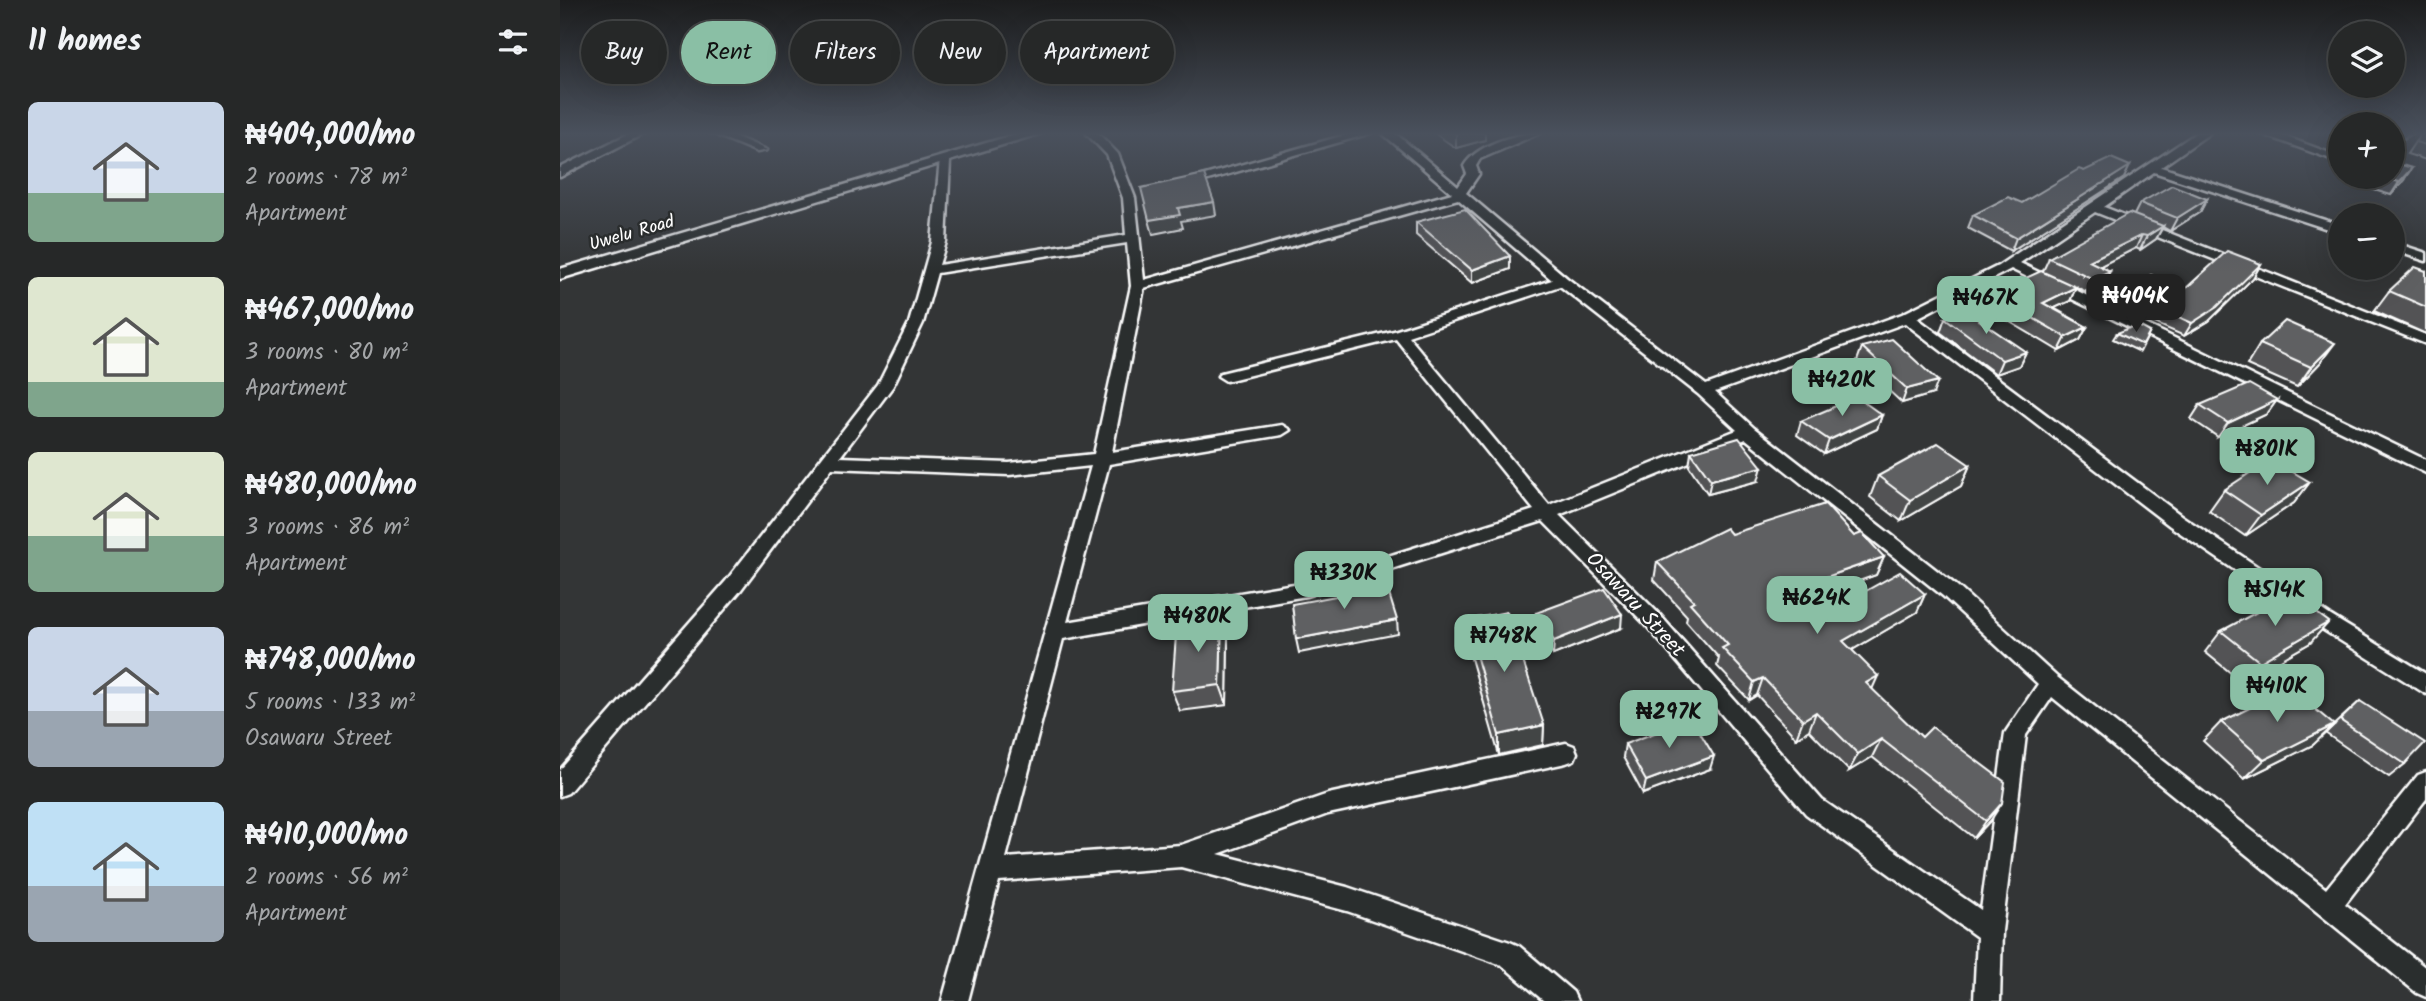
<!DOCTYPE html>
<html lang="en">
<head>
<meta charset="utf-8">
<style>
  body { margin:0; font-family:Kalam,sans-serif; background:#323434; color:#f1f3f6; height:100vh; display:flex; flex-direction:column; font-size:26px; white-space:nowrap }
  * { box-sizing:border-box; margin:0 }
  p { font-size:23px; color:#a4a6a8 }
  .icon { flex:none; width:38px; height:38px; fill:none; stroke:currentColor; stroke-width:2; stroke-linecap:round; stroke-linejoin:round }
  .map { position:relative; flex:1; overflow:hidden }
  .panel { display:flex; flex-direction:column; background:#262828; width:560px }
  .panel>* { flex:none }
  .banner { position:absolute; left:21px; top:21px; width:665px; height:63px; display:flex; gap:14px }
  .tools { position:absolute; left:1768px; top:21px; display:grid; gap:14px }
  .tools a { display:grid; place-items:center; width:77px; height:77px; border-radius:50%; background:#262828; box-shadow:0 7px 28px #0002,0 0 0 2px #424445; font-size:35px }
  .price { position:absolute; translate:-50% -60px; padding:0 16px; border-radius:14px; background:#8abfa5; color:#111; font-size:23px; line-height:46px; filter:drop-shadow(0 2px 4px #0008) }
  .price::after { content:''; position:absolute; left:50%; top:42px; width:21px; height:16px; margin-left:-10px; background:inherit; clip-path:polygon(0 0,100% 0,50% 100%) }
  .price.selected { background:#222; color:#fff }
  ul { padding:0; list-style:none }
  li { display:flex; align-items:center; gap:21px; height:175px; padding:0 28px }
  li span { display:grid; place-items:center; flex:none; width:196px; height:140px; border-radius:10px; color:#555 }
  li>.icon { margin-inline-start:auto }
  span .icon { width:84px; height:84px; fill:#fffc; stroke-width:1 }
  li b { font-size:30px }
  h2 { display:flex; justify-content:space-between; align-items:center; height:84px; padding:0 28px; font-size:30px }
  .tag { padding:0 24px; border-radius:32px; background:#262828; box-shadow:0 7px 28px #0002,0 0 0 2px #424445; font-size:24px; line-height:63px }
  .tag.selected { background:#8abfa5; color:#111 }
  main { display:flex; flex:1; min-height:0 }
  .map>svg:first-child { display:block }
</style>
</head>
<body>
<main>
<section class="panel">
<h2>11 homes<svg class="icon" aria-label="filters" viewBox="0 0 24 24"><path d="M4 7h16M4 17h16"/><circle cx="9" cy="7" r="2"/><circle cx="15" cy="17" r="2"/></svg></h2>
<ul>
<li><span style="background:linear-gradient(#c9d6e8 65%,#7fa58c 0)"><svg class="icon" aria-label="home" viewBox="0 0 24 24"><path d="M3 11l9-7 9 7M6 9v11h12V9"/></svg></span><div><b>₦404,000/mo</b><p>2 rooms · 78 m²</p><p>Apartment</p></div></li>
<li><span style="background:linear-gradient(#dfe7d0 75%,#7fa58c 0)"><svg class="icon" aria-label="home" viewBox="0 0 24 24"><path d="M3 11l9-7 9 7M6 9v11h12V9"/></svg></span><div><b>₦467,000/mo</b><p>3 rooms · 80 m²</p><p>Apartment</p></div></li>
<li><span style="background:linear-gradient(#dfe7d0 60%,#7fa58c 0)"><svg class="icon" aria-label="home" viewBox="0 0 24 24"><path d="M3 11l9-7 9 7M6 9v11h12V9"/></svg></span><div><b>₦480,000/mo</b><p>3 rooms · 86 m²</p><p>Apartment</p></div></li>
<li><span style="background:linear-gradient(#c9d6e8 60%,#9aa5b1 0)"><svg class="icon" aria-label="home" viewBox="0 0 24 24"><path d="M3 11l9-7 9 7M6 9v11h12V9"/></svg></span><div><b>₦748,000/mo</b><p>5 rooms · 133 m²</p><p>Osawaru Street</p></div></li>
<li><span style="background:linear-gradient(#bfe0f5 60%,#9aa5b1 0)"><svg class="icon" aria-label="home" viewBox="0 0 24 24"><path d="M3 11l9-7 9 7M6 9v11h12V9"/></svg></span><div><b>₦410,000/mo</b><p>2 rooms · 56 m²</p><p>Apartment</p></div></li>
</ul>
</section>
<div class="map">
<svg width="1866" height="1001" viewBox="0 0 1866 1001">
  <rect width="100%" height="100%" fill="#333536"/>
  <filter id="ink" filterUnits="userSpaceOnUse"><feTurbulence type="fractalNoise" baseFrequency=".0143" numOctaves="2"/><feDisplacementMap in="SourceGraphic" scale="14" xChannelSelector="R" yChannelSelector="G"/><feConvolveMatrix kernelMatrix="1 2 1 2 8 2 1 2 1" color-interpolation-filters="sRGB"/></filter>
  <g filter="url(#ink)">
    <g fill="none" stroke-linecap="round" stroke-linejoin="round">
      <g stroke="#fff" stroke-width="5">
        <g id="minor">
          <polygon points="70,133 85,133 0,177 0,168"/>
          <polygon points="151,133 167,133 207,150 197,152"/>
          <path d="M526,133H538L558,154L575,198L584,280L892,193L822,133H835L898,187L907,174L904,166C916,145 956,133 980,133L920,159L916,166L919,174L906,193L1007,278L1146,385L1342,314L1438,266L1636,133H1650L1601,167L1780,225V233L1594,172L1544,207L1866,335V344L1535,212L1460,263L1866,460V473L1451,269L1357,318L1622,516L1771,616L1866,674V694L1757,626L1610,526L1345,323L1155,392L1194,428L1397,586L1497,677L1766,889L1858,775L1866,772V799L1785,904L1866,968V997L1857,993L1492,697L1466,735L1442,931L1440,1001H1414L1417,937L1246,814L1085,624L983,521L746,596L503,639L446,858L621,845L768,794L1006,743L1014,746L1017,753L1014,760L1006,763L768,814L658,854L787,887L950,942L959,946L1013,992L1017,1001H984L942,965L787,911L621,867L439,881L408,1001H382L531,466L449,475L272,468L180,591L8,793L0,796V770L166,581L318,385L349,323L372,242L380,159L390,161L386,242L379,265L566,235L563,198L547,155ZM898,199L992,280L834,331L661,373L658,376L666,381L836,339L974,510L746,582L507,622L549,464L722,435L730,430L722,425L552,452L584,288ZM567,243L571,286L534,454L449,463L280,457L333,386L363,323L377,273ZM1000,286L1138,394L1177,430L989,505L848,336ZM1186,439L1383,596L1478,684L1445,733L1421,910L1262,800L1099,614L999,515Z"/>
          <polygon points="792,133 811,133 627,186 617,183"/>
          <polygon points="1699,133 1716,133 1778,156 1768,158"/>
          <polygon points="1832,242 1866,253 1866,261 1832,250"/>
        </g>
      </g>
      <g stroke="#fff" stroke-width="5">
        <polygon id="tertiary" points="460,133 482,133 0,279 0,269"/>
      </g>
      <use href="#minor" fill="#2a2d2e" fill-rule="evenodd"/>
      <use href="#tertiary" fill="#2a2d2e" fill-rule="evenodd"/>
    </g>
    <g fill="#525354" stroke="#fff" stroke-width="2">
      <polygon points="874,133 925,133 925,140 896,148"/>
      <polygon points="1832,133 1854,133 1844,139 1832,136"/>
      <polygon points="1866,133 1866,160 1847,154 1855,142"/>
      <polygon points="1524,171 1564,178 1451,251 1408,228 1413,215 1462,203"/>
      <polygon points="1802,177 1832,177 1844,180 1831,195 1797,185"/>
      <polygon points="1647,199 1640,212 1610,231 1603,227 1596,239 1580,250 1576,248 1539,266 1550,271 1543,285 1527,292 1516,287 1510,301 1494,308 1527,327 1520,340 1499,351 1425,307 1431,294 1483,271 1489,258 1574,215 1580,203"/>
      <polygon points="856,222 950,256 950,269 912,283 856,235"/>
      <polygon points="1701,264 1693,278 1649,321 1624,336 1556,306 1563,292 1624,290"/>
      <polygon points="1786,268 1814,268 1806,275"/>
      <polygon points="1866,271 1866,334 1814,311 1829,291"/>
      <polygon points="1385,318 1466,352 1459,366 1436,374 1380,332"/>
      <polygon points="1590,332 1580,352 1553,339 1557,333"/>
      <polygon points="1700,344 1760,363 1737,387 1687,365"/>
      <polygon points="1302,347 1373,394 1342,403 1297,361"/>
      <polygon points="1717,400 1707,414 1658,437 1631,419 1640,405"/>
      <polygon points="1322,415 1317,429 1264,454 1237,435 1241,421"/>
      <polygon points="1131,452 1198,481 1148,494 1129,466"/>
      <polygon points="1410,465 1401,486 1341,521 1310,497 1318,476"/>
      <polygon points="1750,482 1734,503 1685,536 1649,511 1664,490"/>
      <polygon points="1171,534 1294,536 1324,557 1316,575 1241,602 1257,618 1365,594 1357,612 1292,650 1312,689 1431,820 1414,838 1312,757 1289,771 1249,730 1236,738 1197,695 1189,700 1157,666 1159,658 1126,621 1127,616 1094,580 1097,562"/>
      <polygon points="976,613 1061,628 993,655 975,627"/>
      <polygon points="906,620 984,725 983,745 939,755 906,641"/>
      <polygon points="1661,631 1750,643 1682,682 1645,652"/>
      <polygon points="668,636 667,705 620,711 612,691"/>
      <polygon points="1800,701 1845,764 1829,777 1765,733"/>
      <polygon points="1661,722 1774,725 1753,745 1684,779 1643,741"/>
      <polygon points="1065,744 1150,769 1083,794 1063,757"/>
    </g>
    <g fill="#424445" stroke="#fff" stroke-width="2">
      <polygon points="896,133 925,133 925,140 896,148"/>
      <polygon points="1848,133 1854,133 1844,139"/>
      <polygon points="1570,166 1564,178 1451,251 1456,238"/>
      <polygon points="1852,168 1844,180 1831,195 1839,182"/>
      <polygon points="1647,199 1640,212 1610,231 1617,218"/>
      <polygon points="654,202 656,215 621,221 623,228 593,234 589,220 618,208"/>
      <polygon points="1603,226 1596,239 1580,250 1587,236"/>
      <polygon points="1582,235 1576,248 1523,275 1529,261"/>
      <polygon points="950,256 950,269 912,283 912,270"/>
      <polygon points="1701,264 1693,278 1649,321 1624,336 1632,323"/>
      <polygon points="1550,271 1543,285 1527,292 1533,279"/>
      <polygon points="1516,287 1510,301 1477,316 1483,303"/>
      <polygon points="1527,327 1520,340 1499,351 1506,337"/>
      <polygon points="1775,343 1760,363 1737,387 1751,367"/>
      <polygon points="1466,352 1459,366 1436,374 1442,360"/>
      <polygon points="1378,381 1373,394 1342,403 1347,389"/>
      <polygon points="1717,400 1707,414 1658,437 1668,423"/>
      <polygon points="1322,415 1317,429 1264,454 1269,440"/>
      <polygon points="1410,465 1401,486 1341,521 1350,500"/>
      <polygon points="1202,467 1198,481 1148,494 1151,480"/>
      <polygon points="1750,482 1734,503 1685,536 1701,515"/>
      <polygon points="1324,557 1316,575 1223,608 1229,590"/>
      <polygon points="1365,594 1357,612 1275,660 1283,641"/>
      <polygon points="1062,614 1061,628 993,655 994,641"/>
      <polygon points="662,616 668,636 667,705 660,685"/>
      <polygon points="837,620 838,634 739,653 736,639"/>
      <polygon points="1769,622 1750,643 1682,682 1700,662"/>
      <polygon points="1318,676 1310,694 1306,683"/>
      <polygon points="1203,678 1197,695 1189,700 1194,682"/>
      <polygon points="1256,712 1249,730 1236,738 1243,720"/>
      <polygon points="984,725 983,745 939,755 939,735"/>
      <polygon points="1774,725 1753,745 1684,779 1704,760"/>
      <polygon points="1321,739 1312,757 1289,771 1298,754"/>
      <polygon points="1154,756 1150,769 1083,794 1086,781"/>
      <polygon points="1442,803 1431,820 1414,838 1426,821"/>
    </g>
    <g fill="#5f6162" stroke="#fff" stroke-width="2">
      <polygon points="1862,133 1866,133 1866,145 1855,142"/>
      <polygon points="1551,158 1570,166 1456,238 1413,215 1448,197 1462,203 1519,169 1524,171"/>
      <polygon points="1832,162 1852,168 1839,182 1822,177 1832,177"/>
      <polygon points="644,174 654,202 618,208 620,215 589,220 581,188"/>
      <polygon points="1612,185 1647,199 1617,218 1580,203"/>
      <polygon points="905,209 950,256 912,270 856,222"/>
      <polygon points="1569,213 1603,226 1587,236 1582,235 1529,261 1550,271 1533,279 1489,258"/>
      <polygon points="1832,236 1840,239 1832,246"/>
      <polygon points="1667,251 1701,264 1657,307 1632,323 1563,292 1591,275 1624,290"/>
      <polygon points="1855,267 1866,271 1866,307 1829,291"/>
      <polygon points="1481,271 1516,287 1483,303 1527,327 1506,337 1431,294"/>
      <polygon points="1407,312 1466,352 1442,360 1385,318"/>
      <polygon points="1725,321 1775,343 1751,367 1700,344"/>
      <polygon points="1577,325 1590,332 1583,345 1557,333"/>
      <polygon points="1332,339 1378,381 1347,389 1302,347"/>
      <polygon points="1689,384 1717,400 1668,423 1640,405"/>
      <polygon points="1297,397 1322,415 1269,440 1241,421"/>
      <polygon points="1179,438 1202,467 1151,480 1131,452"/>
      <polygon points="1378,443 1410,465 1350,500 1318,476"/>
      <polygon points="1711,459 1750,482 1701,515 1664,490"/>
      <polygon points="1265,504 1294,536 1302,533 1324,557 1229,590 1257,618 1340,572 1365,594 1283,641 1318,676 1306,683 1362,737 1372,727 1445,782 1442,803 1426,821 1321,739 1298,754 1256,712 1243,720 1203,678 1194,682 1162,648 1168,645 1130,603 1134,601 1097,562 1166,528 1171,534"/>
      <polygon points="825,581 837,620 736,639 732,604 787,594 785,589"/>
      <polygon points="1044,588 1062,614 994,641 976,613"/>
      <polygon points="1731,594 1769,622 1700,662 1661,631"/>
      <polygon points="947,612 984,725 939,735 906,620"/>
      <polygon points="662,616 660,685 612,691 617,621"/>
      <polygon points="1730,688 1774,725 1704,760 1661,722"/>
      <polygon points="1800,701 1865,743 1845,764 1780,720"/>
      <polygon points="1132,719 1154,756 1086,781 1065,744"/>
    </g>
  </g>
  <linearGradient id="sky" x2="0" y2="1"><stop stop-color="#1c1d1e"/><stop offset="0.49" stop-color="#4a515d"/><stop offset="1" stop-color="#4a515d" stop-opacity="0"/></linearGradient>
  <rect width="1866" height="273" fill="url(#sky)"/>
  <g text-anchor="middle" dominant-baseline="central" stroke-width="5" stroke-linejoin="round" paint-order="stroke">
    <g font-size="18" fill="#fff" stroke="#2a2d2e">
      <text transform="translate(72 234) rotate(-16)">Uwelu Road</text>
    </g>
    <g font-size="21" fill="#fff" stroke="#2a2d2e">
      <text transform="translate(1075 605) rotate(47)">Osawaru Street</text>
    </g>
  </g>
</svg>
<div class="tools">
<a><svg class="icon" aria-label="layers" viewBox="0 0 24 24"><path d="M12 4l9 5-9 5-9-5zM3 14l9 5 9-5"/></svg></a>
<a>+</a>
<a>−</a>
</div>
<b class="price selected" style="left:1576px;top:334px">₦404K</b>
<b class="price" style="left:1426px;top:336px">₦467K</b>
<b class="price" style="left:1282px;top:418px">₦420K</b>
<b class="price" style="left:1707px;top:487px">₦801K</b>
<b class="price" style="left:784px;top:611px">₦330K</b>
<b class="price" style="left:1715px;top:628px">₦514K</b>
<b class="price" style="left:1257px;top:636px">₦624K</b>
<b class="price" style="left:638px;top:654px">₦480K</b>
<b class="price" style="left:944px;top:674px">₦748K</b>
<b class="price" style="left:1717px;top:724px">₦410K</b>
<b class="price" style="left:1109px;top:750px">₦297K</b>
<div class="banner">
<a class="tag">Buy</a>
<a class="tag selected">Rent</a>
<a class="tag">Filters</a>
<a class="tag">New</a>
<a class="tag">Apartment</a>
</div>
</div>
</main>
</body>
</html>
